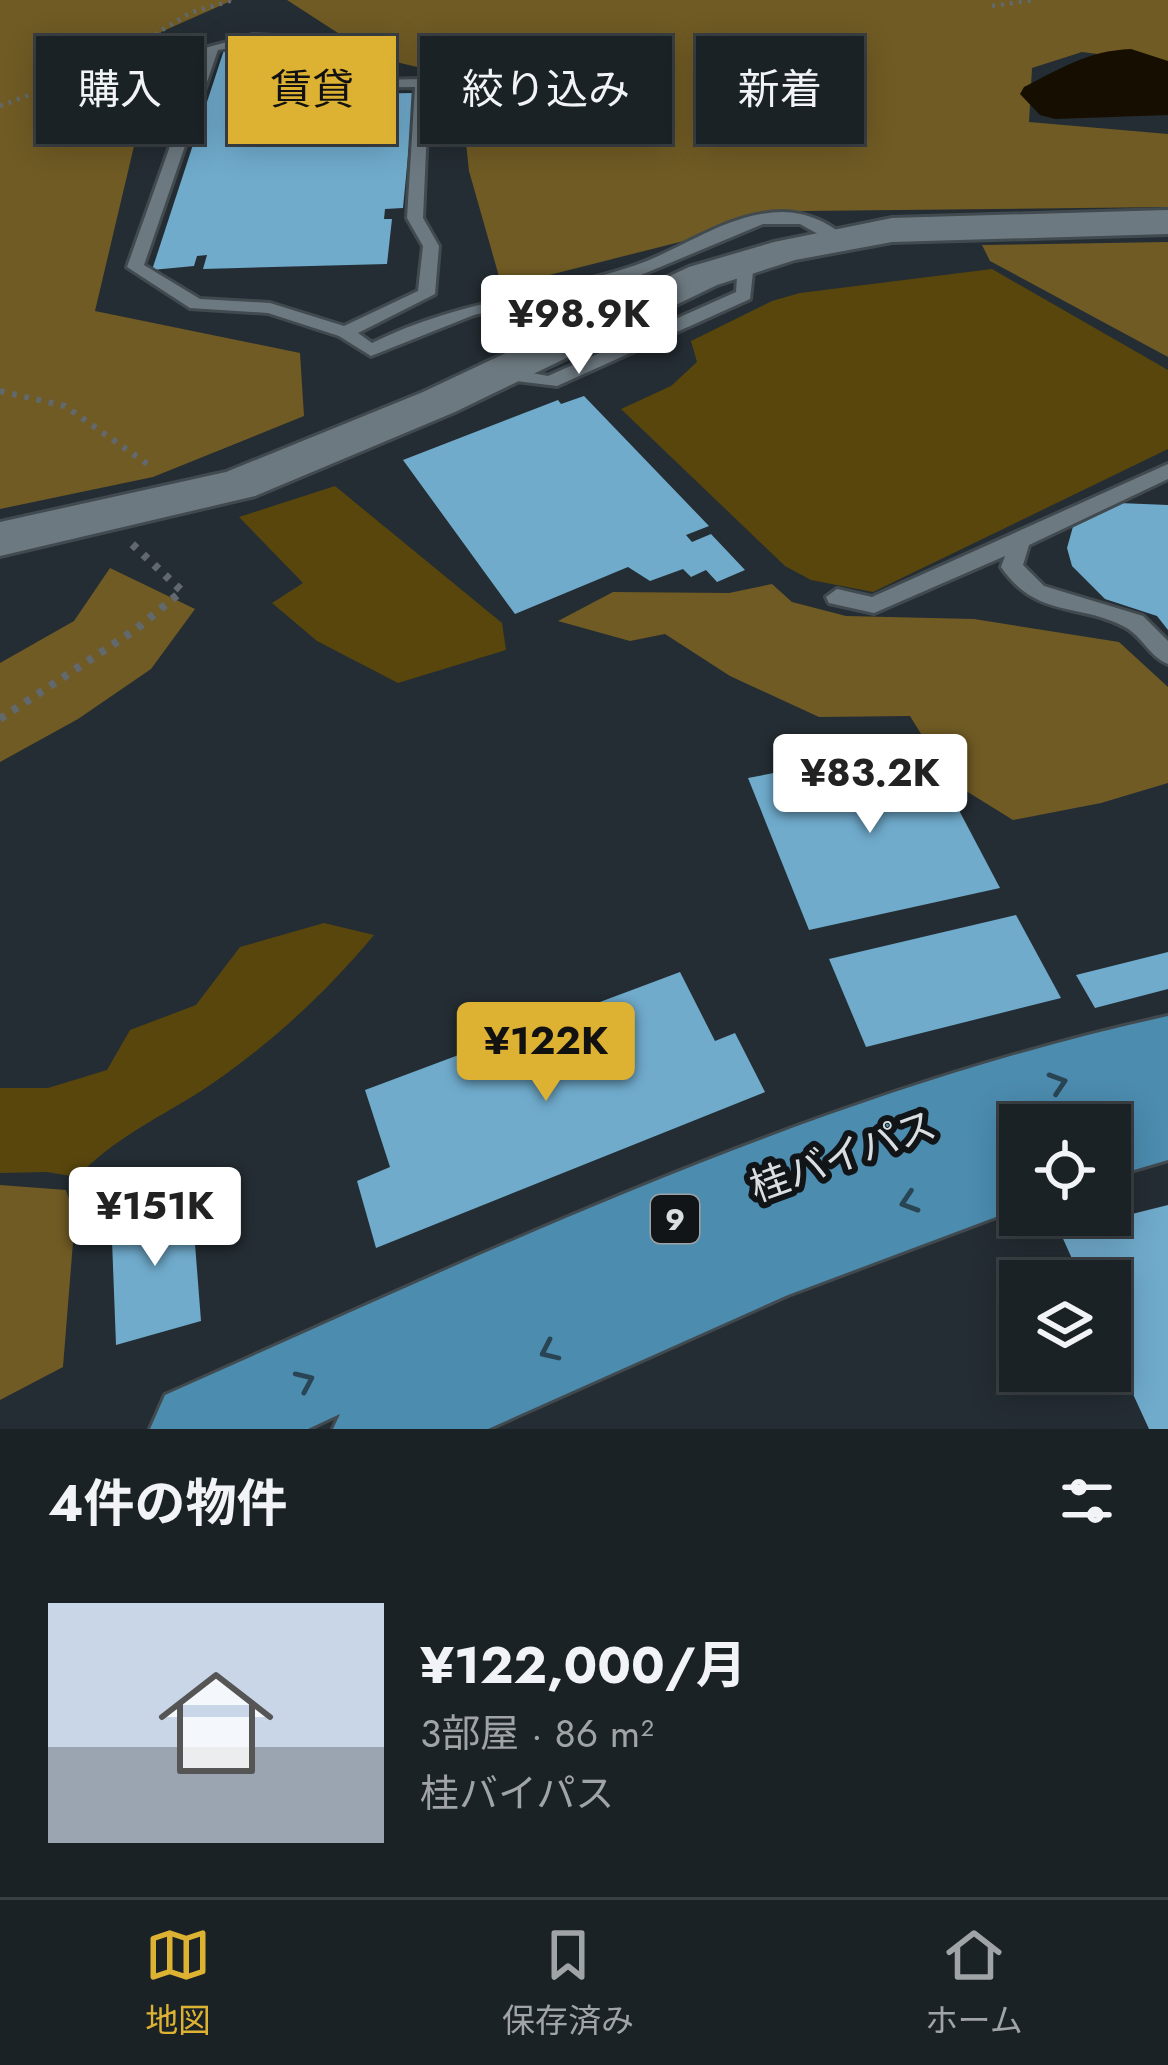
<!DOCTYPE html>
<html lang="ja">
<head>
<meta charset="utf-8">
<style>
  body { margin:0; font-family:Jost,"Noto Sans JP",sans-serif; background:#242a2e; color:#f1f3f6; height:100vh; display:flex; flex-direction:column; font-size:45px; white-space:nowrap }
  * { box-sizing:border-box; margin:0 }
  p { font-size:39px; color:#a0a4a7 }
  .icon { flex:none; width:66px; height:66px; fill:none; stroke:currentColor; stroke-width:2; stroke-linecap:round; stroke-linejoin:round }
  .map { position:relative; height:1429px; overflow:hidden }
  .drawer { display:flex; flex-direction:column; background:#1b2226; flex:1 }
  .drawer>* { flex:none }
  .hud { position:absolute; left:36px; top:36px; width:1098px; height:108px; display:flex; gap:24px }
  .fabs { position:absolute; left:999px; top:1104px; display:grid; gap:24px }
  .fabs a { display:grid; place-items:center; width:132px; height:132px; border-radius:0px; background:#1b2226; box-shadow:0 6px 30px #0003,0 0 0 3px #393f43; font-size:60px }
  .price { position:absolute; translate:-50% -102px; padding:0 27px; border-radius:12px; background:#fff; color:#222; font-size:39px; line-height:78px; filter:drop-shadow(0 3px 6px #0008) }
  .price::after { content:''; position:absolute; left:50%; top:72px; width:36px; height:27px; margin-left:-18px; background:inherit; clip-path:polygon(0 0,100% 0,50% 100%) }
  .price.selected { background:#ddb233; color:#111 }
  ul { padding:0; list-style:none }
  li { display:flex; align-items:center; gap:36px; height:300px; padding:0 48px }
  li span { display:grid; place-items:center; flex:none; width:336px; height:240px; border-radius:0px; color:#555 }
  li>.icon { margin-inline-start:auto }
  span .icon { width:144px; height:144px; fill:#fffc; stroke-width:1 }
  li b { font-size:51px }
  h2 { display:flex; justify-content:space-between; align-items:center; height:144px; padding:0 48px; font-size:51px }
  .pill { padding:0 42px; border-radius:0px; background:#1b2226; box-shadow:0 6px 30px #0003,0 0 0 3px #393f43; font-size:42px; line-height:108px }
  .pill.selected { background:#ddb233; color:#111 }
  .tabs { display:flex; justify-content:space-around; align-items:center; height:168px; border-top:3px solid #393f43; background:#1b2226; font-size:33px; color:#a0a4a7 }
  .tabs a { display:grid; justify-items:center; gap:6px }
  .tabs .selected { color:#ddb233 }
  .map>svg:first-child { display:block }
</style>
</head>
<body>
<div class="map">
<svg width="1168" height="1429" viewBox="0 0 1168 1429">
  <rect width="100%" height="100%" fill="#242d33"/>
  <g fill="#59460d">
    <polygon points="992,269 1168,370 1168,449 873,592 811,580 785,566 621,409 671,386 697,362 691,341 772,301 800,293"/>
    <polygon points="335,486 502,623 506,650 398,683 317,641 272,603 303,583 239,517"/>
    <path d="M324,923L374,935C330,988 279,1036 223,1076C171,1114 124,1129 77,1177L47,1172L0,1173V1088H48L107,1070L130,1030L196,1005L240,947Z"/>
  </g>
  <g fill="#705b24">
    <polygon points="0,0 233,0 161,32 95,311 300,353 304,416 153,477 0,509"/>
    <polygon points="287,0 1168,0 1168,63 1082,52 1032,68 1029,122 1168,134 1168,207 802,211 502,287 469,171 459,77 375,57"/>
    <polygon points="1168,242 1168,357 990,261 982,245"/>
    <polygon points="110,568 195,609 151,669 78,719 0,762 0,663 74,621"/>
    <polygon points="772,584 792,602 846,616 974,619 1119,642 1168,687 1168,783 1101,803 1013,820 950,781 910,716 819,717 730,676 665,634 630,641 558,621 613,592 729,593"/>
    <polygon points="0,1185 66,1190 75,1217 63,1367 0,1400"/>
  </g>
  <path fill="#160f01" d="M1131,49L1168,61V115L1055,119L1040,115L1020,94L1024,87C1062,68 1087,51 1131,49Z"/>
  <g fill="#70abcc">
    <polygon points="299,49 288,95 414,93 403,208 385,209 384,219 392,219 387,264 203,269 207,255 197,256 194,266 152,270 224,50"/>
    <polygon points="584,396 709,526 686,535 692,542 711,534 745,570 717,582 706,570 691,577 683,569 650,581 628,567 515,614 403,460 558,400 561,404"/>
    <polygon points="1119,503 1168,505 1168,630 1157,616 1105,599 1072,566 1067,548 1074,523"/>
    <polygon points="924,744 1000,888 809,930 748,778"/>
    <polygon points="1016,915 1061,998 866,1047 829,959"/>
    <polygon points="1168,952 1168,989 1095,1008 1076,975"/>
    <polygon points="680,972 715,1041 735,1033 765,1092 376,1248 357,1181 390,1167 365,1090"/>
    <polygon points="191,1192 201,1321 116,1345 111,1214"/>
    <polygon points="1168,1205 1168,1429 1149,1429 1110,1344 1110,1281 1082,1281 1060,1232"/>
  </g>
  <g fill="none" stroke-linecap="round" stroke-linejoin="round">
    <g stroke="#414a4f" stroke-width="6">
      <g id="service">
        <path d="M253,35L296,37L327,47L322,81L422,79L429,83L423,218L439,246L435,294L358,333L372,343C453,302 542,295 627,268C680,252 725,213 782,212C807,212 831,223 848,240L834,243L800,224H763L641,275L474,315L371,356L339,336L268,313L190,308L127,267L205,48ZM267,42L295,45L315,52L309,88L415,87L407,218L423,246L418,291L344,326L270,303L200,299L144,265L218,50Z"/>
        <polygon points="746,258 754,263 750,299 557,386 499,379 490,373 499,367 548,376 736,292 738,263"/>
        <path d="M1168,464V479L1029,545L1023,565L1044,586L1143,616L1168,641V664C1150,657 1142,636 1125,627C1078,602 1037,619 1001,567L1005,556L874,613L829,603L826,597L837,589L872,597Z"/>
      </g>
    </g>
    <g stroke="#414a4f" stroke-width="6">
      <polygon id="tertiary" points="1168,210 1168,234 892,242 795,260 717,285 455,412 255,496 0,556 0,522 226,472 423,392 689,267 774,242 892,218"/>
    </g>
    <g stroke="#414a4f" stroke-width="6">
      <path id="trunk" d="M1168,1016V1160L1110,1177V1125H1072L1075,1117L1050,1125H1020V1208L788,1295L488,1429H333L340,1414L308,1429H150L165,1395C490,1251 819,1092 1168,1016Z"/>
    </g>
    <g stroke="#61696f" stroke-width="4.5" stroke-dasharray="3 6" stroke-linecap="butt">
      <polyline points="992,6 1034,0"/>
      <polyline points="0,106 96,70 190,13 233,0"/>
    </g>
    <polyline stroke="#61696f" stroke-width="6" stroke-dasharray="4.5 8" stroke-linecap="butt" points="0,391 65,406 153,468"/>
    <polyline stroke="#61696f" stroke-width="8" stroke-dasharray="6 9" stroke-linecap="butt" points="0,719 135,630 182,591 132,544"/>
    <use href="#service" fill="#6d7980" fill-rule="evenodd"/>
    <use href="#tertiary" fill="#6d7980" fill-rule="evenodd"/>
    <use href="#trunk" fill="#4c8caf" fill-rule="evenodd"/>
  </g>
  <defs><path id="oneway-chevron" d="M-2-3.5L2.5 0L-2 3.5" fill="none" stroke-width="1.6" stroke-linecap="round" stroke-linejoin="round" transform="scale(3)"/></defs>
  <g stroke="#294554">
    <use href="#oneway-chevron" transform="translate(1058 1083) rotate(-18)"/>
    <use href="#oneway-chevron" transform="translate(909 1202) rotate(162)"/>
    <use href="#oneway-chevron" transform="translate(549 1351) rotate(155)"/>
    <use href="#oneway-chevron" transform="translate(305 1381) rotate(-24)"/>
  </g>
  <g text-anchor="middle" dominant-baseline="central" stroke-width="12" stroke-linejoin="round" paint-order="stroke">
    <rect fill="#111518" stroke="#9ca2a5" stroke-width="3" x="651" y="1195" width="48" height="48" rx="9"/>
    <g font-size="30" font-weight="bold" fill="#d8dee2">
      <text x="675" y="1219">9</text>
    </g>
    <g font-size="39" fill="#d8dee2" stroke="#111518">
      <text transform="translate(843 1156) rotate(-20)">桂バイパス</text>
    </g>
  </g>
</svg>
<div class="fabs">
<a><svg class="icon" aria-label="locate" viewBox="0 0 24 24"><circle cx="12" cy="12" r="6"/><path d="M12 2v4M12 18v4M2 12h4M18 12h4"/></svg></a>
<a><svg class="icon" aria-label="layers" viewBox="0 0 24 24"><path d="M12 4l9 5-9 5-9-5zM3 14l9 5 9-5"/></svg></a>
</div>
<b class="price" style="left:579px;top:377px">¥98.9K</b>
<b class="price" style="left:870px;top:836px">¥83.2K</b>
<b class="price selected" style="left:546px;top:1104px">¥122K</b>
<b class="price" style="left:155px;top:1269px">¥151K</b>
<div class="hud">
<a class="pill">購入</a>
<a class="pill selected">賃貸</a>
<a class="pill">絞り込み</a>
<a class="pill">新着</a>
</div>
</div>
<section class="drawer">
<h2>4件の物件<svg class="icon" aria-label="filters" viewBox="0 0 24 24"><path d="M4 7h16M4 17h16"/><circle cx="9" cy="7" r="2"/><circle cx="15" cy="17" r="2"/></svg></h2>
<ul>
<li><span style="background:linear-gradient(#c9d6e8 60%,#9aa5b1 0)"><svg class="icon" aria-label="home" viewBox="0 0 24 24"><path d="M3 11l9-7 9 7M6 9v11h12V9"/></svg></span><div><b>¥122,000/月</b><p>3部屋 · 86 m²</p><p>桂バイパス</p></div></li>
</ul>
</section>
<nav class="tabs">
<a class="selected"><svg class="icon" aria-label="map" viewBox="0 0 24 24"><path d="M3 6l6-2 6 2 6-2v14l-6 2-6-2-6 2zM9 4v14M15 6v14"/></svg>地図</a>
<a><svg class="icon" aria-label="saved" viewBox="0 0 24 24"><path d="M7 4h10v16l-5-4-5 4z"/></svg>保存済み</a>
<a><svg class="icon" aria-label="home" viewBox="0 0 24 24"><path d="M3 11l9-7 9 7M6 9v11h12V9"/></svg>ホーム</a>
</nav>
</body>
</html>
